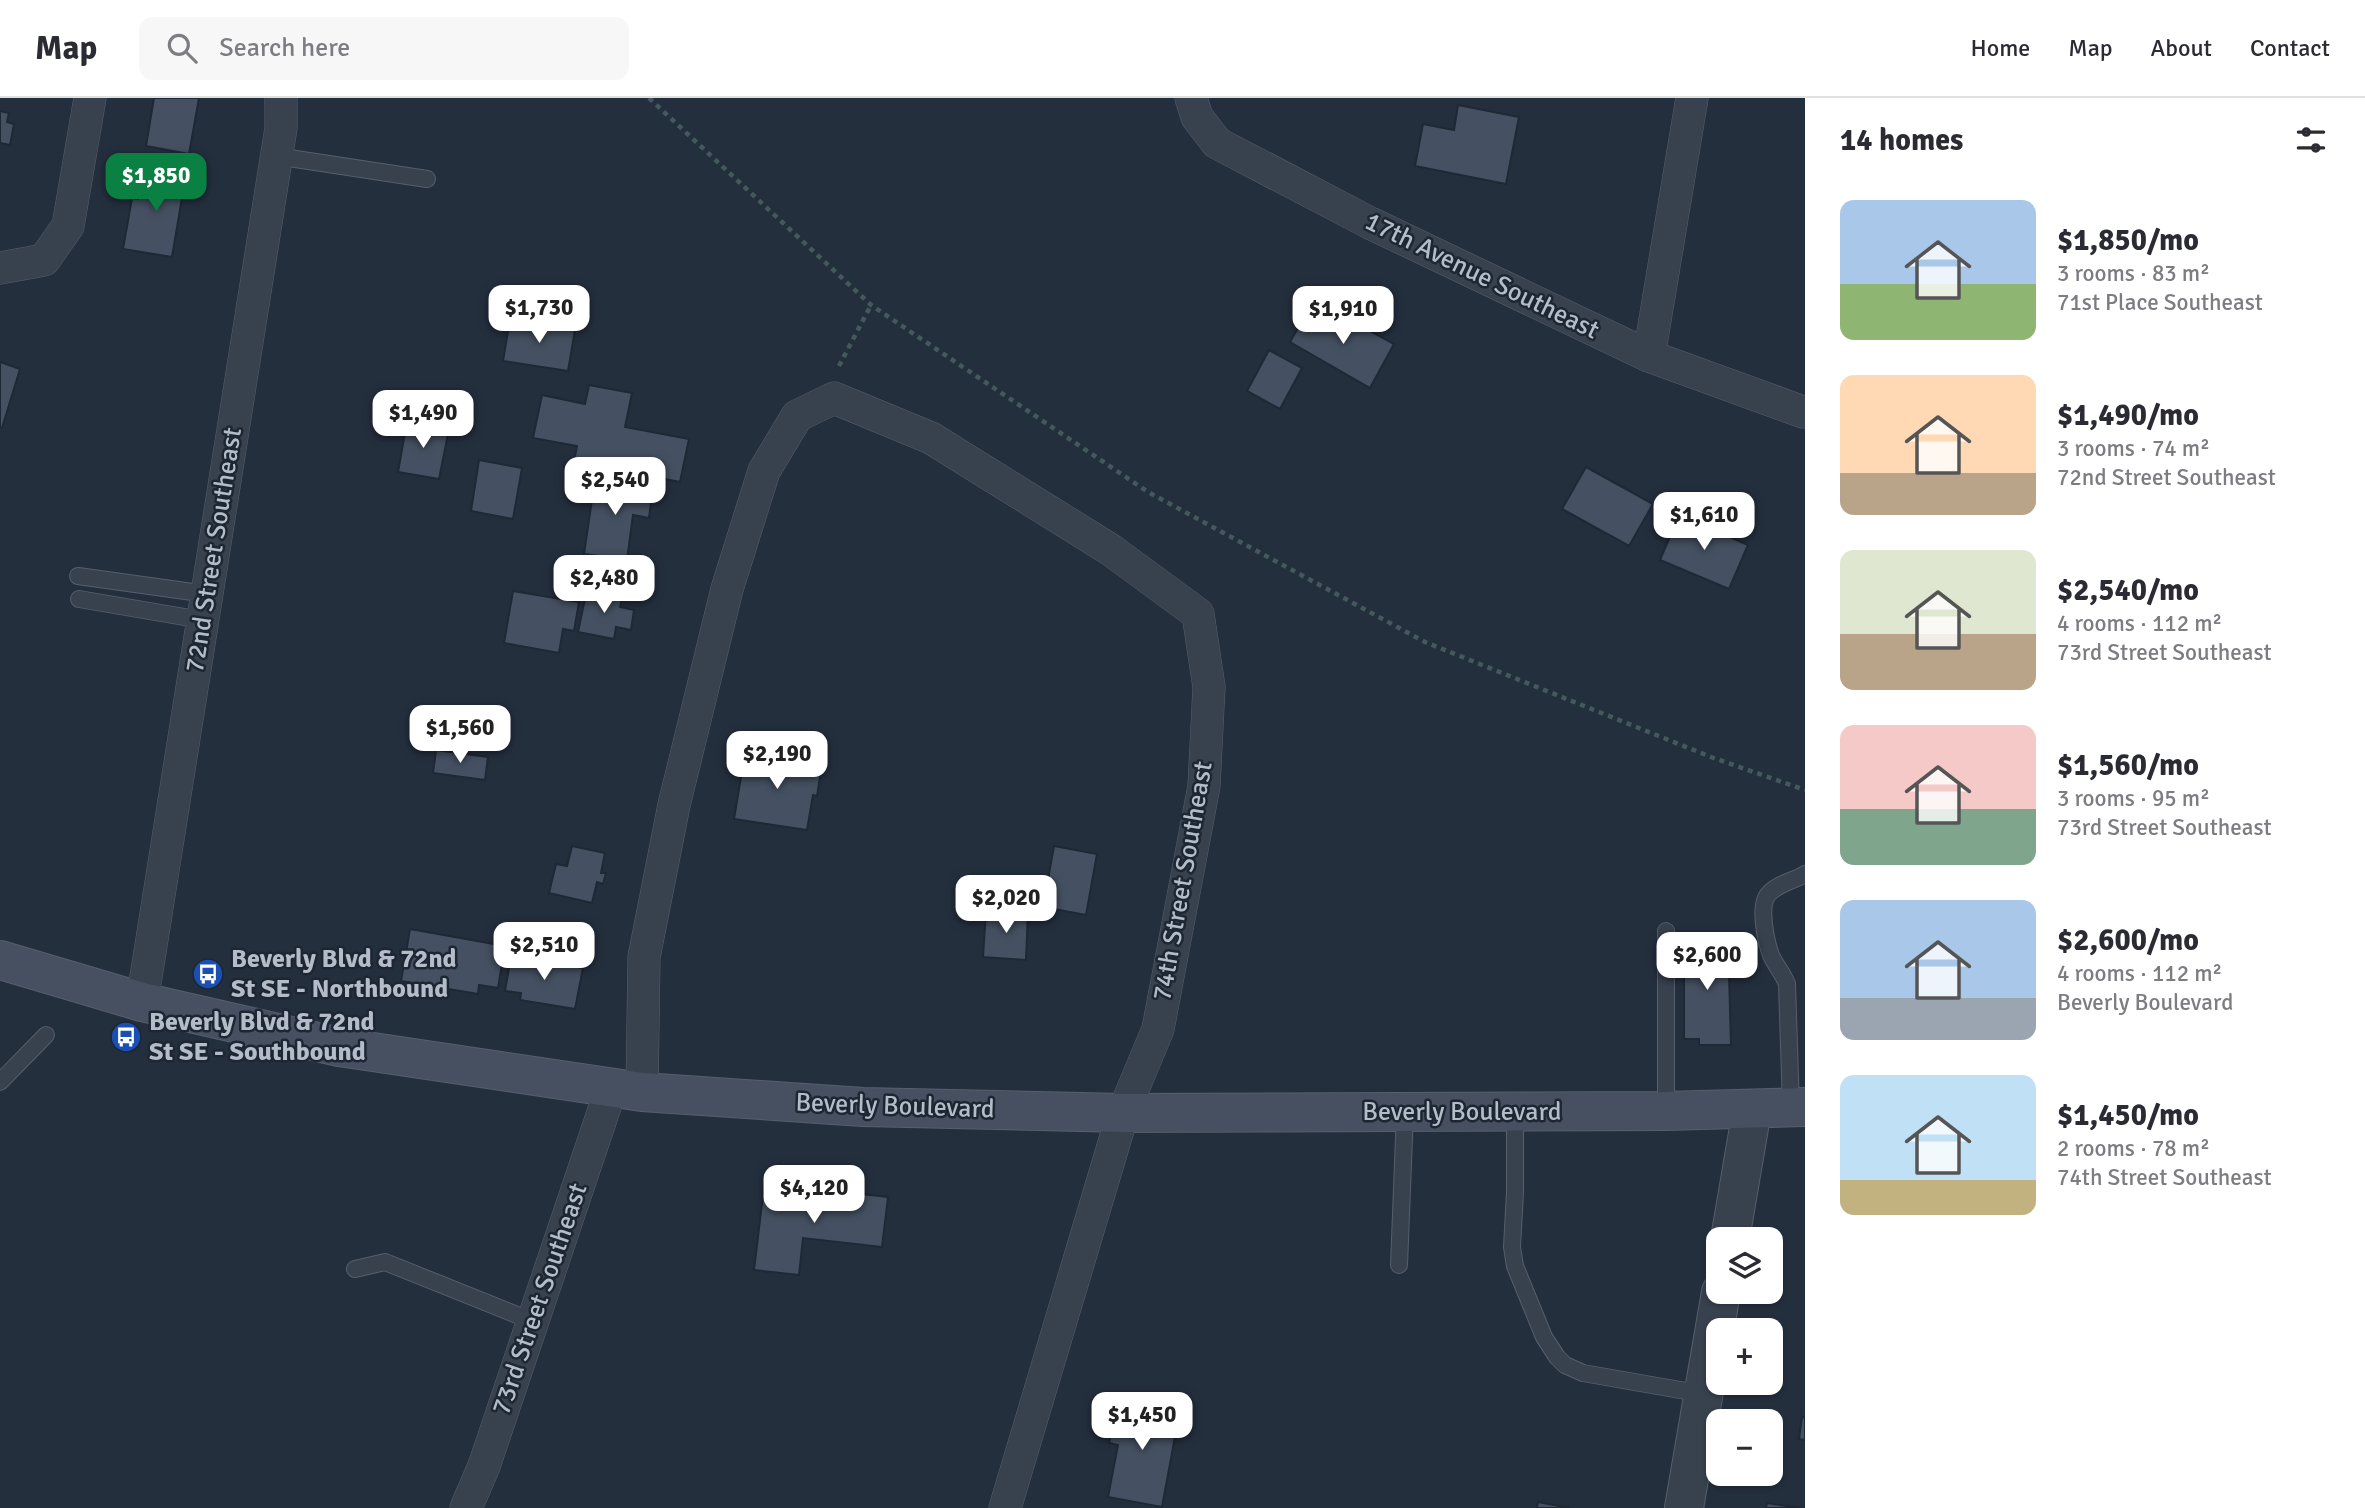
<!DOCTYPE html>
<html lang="en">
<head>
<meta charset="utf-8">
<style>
  body { margin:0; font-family:Signika,sans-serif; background:#f7f7f7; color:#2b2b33; height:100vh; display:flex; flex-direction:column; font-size:26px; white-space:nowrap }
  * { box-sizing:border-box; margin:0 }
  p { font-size:23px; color:#7c7c81 }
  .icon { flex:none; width:38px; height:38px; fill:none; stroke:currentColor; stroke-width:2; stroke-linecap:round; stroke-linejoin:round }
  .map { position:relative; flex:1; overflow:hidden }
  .panel { display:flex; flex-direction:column; background:#fff; width:560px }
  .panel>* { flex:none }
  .controls { position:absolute; left:1706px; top:1129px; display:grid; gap:14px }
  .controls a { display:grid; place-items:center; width:77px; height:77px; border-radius:14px; background:#fff; box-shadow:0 2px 5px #0004; font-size:35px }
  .price { position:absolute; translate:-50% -60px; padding:0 16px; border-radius:14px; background:#fff; color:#222; font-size:23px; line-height:46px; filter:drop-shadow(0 2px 4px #0008) }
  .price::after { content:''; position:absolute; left:50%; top:42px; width:21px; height:16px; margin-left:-10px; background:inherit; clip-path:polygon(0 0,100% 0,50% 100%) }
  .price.active { background:#0b8043; color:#fff }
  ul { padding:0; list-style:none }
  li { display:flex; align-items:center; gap:21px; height:175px; padding:0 35px }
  li span { display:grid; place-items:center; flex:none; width:196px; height:140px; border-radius:14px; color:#555 }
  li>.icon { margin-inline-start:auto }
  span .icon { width:84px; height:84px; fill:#fffc; stroke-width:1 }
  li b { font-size:30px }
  h2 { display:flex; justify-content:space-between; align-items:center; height:84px; padding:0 35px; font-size:30px }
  header { display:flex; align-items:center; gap:42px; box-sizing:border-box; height:98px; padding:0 35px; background:#fff; border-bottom:2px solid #e1e1e2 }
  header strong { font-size:33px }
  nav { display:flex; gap:38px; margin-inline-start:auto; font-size:24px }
  .search { width:490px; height:63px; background:#f7f7f7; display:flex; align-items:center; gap:18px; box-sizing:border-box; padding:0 24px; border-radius:14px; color:#7c7c81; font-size:26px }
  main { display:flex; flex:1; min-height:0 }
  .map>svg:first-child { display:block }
</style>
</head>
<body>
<header>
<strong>Map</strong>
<div class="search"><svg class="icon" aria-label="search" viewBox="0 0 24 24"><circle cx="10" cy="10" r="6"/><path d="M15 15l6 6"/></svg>Search here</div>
<nav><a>Home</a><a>Map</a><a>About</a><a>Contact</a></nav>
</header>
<main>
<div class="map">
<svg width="1805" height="1410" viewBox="0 0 1805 1410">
  <rect width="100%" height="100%" fill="#242f3e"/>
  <g fill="#455162" stroke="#1f2835" stroke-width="2">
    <polygon points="154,0 199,0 189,56 146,48"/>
    <polygon points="1458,7 1519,19 1506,86 1415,68 1423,26 1454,32"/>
    <polygon points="0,13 9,15 7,24 14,26 10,47 0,45"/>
    <polygon points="144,69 186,76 172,159 123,151 132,100 138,101"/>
    <polygon points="1310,209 1340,227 1345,219 1394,246 1370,290 1290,244"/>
    <polygon points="510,221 575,232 568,273 503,263"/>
    <polygon points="1269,252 1302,270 1280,311 1247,293"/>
    <polygon points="0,264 20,271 2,330 0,330"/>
    <polygon points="589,287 632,295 625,329 689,341 680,384 574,363 577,348 533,340 542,297 585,306"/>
    <polygon points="407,323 449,331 439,381 398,374"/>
    <polygon points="479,362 522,370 513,421 471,413"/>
    <polygon points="1586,369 1653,406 1629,448 1562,411"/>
    <polygon points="595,381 653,389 649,420 633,417 627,462 584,456"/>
    <polygon points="1679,417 1748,447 1729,491 1660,462"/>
    <polygon points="587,491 623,498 620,509 634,512 631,532 616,529 614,541 578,534"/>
    <polygon points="513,493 579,504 574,533 563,531 559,555 504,545"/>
    <polygon points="436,652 488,659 485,682 433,675"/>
    <polygon points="745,655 822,667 817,698 813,697 807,732 734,721"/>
    <polygon points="572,748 605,755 601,775 606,775 603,786 597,784 592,805 549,795 556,766 567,768"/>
    <polygon points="1054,748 1097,756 1086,817 1043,809"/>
    <polygon points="986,812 1028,814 1026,862 983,859"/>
    <polygon points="410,831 505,848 498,890 479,887 478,896 401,883"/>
    <polygon points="1708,839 1728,839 1731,947 1699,947 1699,941 1684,941 1684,843 1704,843"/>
    <polygon points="511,858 583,870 575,911 520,902 521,895 505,893"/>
    <polygon points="764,1089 842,1099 843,1094 888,1099 882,1149 803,1140 799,1177 754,1172"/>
    <polygon points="1118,1301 1180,1312 1162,1409 1108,1399 1118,1347 1109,1345"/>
    <polygon points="1802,1319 1805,1320 1805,1342 1799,1341"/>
    <polygon points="1538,1404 1570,1410 1537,1410"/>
    <polygon points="1767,1405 1800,1410 1766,1410"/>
  </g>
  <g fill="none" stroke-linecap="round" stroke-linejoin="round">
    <g stroke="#565f6c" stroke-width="18">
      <g id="service">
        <polyline points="276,58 427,81"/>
        <polyline points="78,478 207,496"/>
        <polyline points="79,501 202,522"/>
        <polyline points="0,984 46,937"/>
        <path d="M1791,1010L1787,886C1783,875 1775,867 1771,857C1766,844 1759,810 1767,798C1775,786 1794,783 1805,776"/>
        <polyline points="1515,1013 1515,1094 1512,1149 1515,1168 1544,1239 1557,1259 1565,1267 1583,1275 1703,1296"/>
        <polyline points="1666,1013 1666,833"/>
        <polyline points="1399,1167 1405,1014"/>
        <polyline points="355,1171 385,1164 532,1223"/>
      </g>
    </g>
    <g stroke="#565f6c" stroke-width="33">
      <g id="minor">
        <polyline points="1191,0 1197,19 1217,45 1370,125 1649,258 1803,314"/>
        <polyline points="0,170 44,162 68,128 90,0"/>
        <polyline points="1649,258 1692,0"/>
        <polyline points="142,904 281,30 281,0"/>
        <polyline points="642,994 644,859 674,707 727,491 764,373 797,318 834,300 931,340 1111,452 1198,516 1209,589 1204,688 1158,931 1123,1015 1005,1410"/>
        <polyline points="466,1410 484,1368 611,991"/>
      </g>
    </g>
    <g stroke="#565f6c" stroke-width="40">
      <g id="tertiary">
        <polyline points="1730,1141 1752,1012"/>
        <polyline points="1684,1410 1721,1194"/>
      </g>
    </g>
    <g stroke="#565f6c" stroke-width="40">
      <polyline id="secondary" points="0,862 142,904 339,949 642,994 863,1009 1123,1015 1666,1013 1805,1009"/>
    </g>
    <g stroke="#44595c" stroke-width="4.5" stroke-dasharray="5 5" stroke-linecap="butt">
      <polyline points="649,0 871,207 1148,394 1425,544 1711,659 1805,692"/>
      <polyline points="839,268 871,207"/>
    </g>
    <use href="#service" stroke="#38414e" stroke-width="16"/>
    <use href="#minor" stroke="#38414e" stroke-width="32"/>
    <use href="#tertiary" stroke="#38414e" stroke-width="38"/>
    <use href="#secondary" stroke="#465061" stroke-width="38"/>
  </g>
  <defs>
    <g id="bus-disc" transform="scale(1.575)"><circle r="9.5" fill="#1a4fb4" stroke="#1d2633"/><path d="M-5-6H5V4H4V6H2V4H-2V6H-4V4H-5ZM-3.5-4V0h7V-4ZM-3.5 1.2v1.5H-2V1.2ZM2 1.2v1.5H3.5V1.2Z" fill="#fff"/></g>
  </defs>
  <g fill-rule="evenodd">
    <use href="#bus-disc" x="208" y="876"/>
    <use href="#bus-disc" x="126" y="939"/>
  </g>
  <g text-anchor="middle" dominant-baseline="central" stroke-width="5" stroke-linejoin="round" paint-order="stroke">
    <g font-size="26" fill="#b4bcc9" stroke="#1d2633">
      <text transform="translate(1482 178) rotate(26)">17th Avenue Southeast</text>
      <text transform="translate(214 452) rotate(-81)">72nd Street Southeast</text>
      <text transform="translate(1183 783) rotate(-80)">74th Street Southeast</text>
      <text transform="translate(895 1008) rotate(2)">Beverly Boulevard</text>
      <text x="1462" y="1014">Beverly Boulevard</text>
      <text transform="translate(540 1201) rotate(-71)">73rd Street Southeast</text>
    </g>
    <g font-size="26" font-weight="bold" fill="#b4bcc9" stroke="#1d2633" text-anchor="start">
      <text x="231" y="861">Beverly Blvd &amp; 72nd<tspan x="231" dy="30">St SE - Northbound</tspan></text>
      <text x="149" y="924">Beverly Blvd &amp; 72nd<tspan x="149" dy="30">St SE - Southbound</tspan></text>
    </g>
  </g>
</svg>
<div class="controls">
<a><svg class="icon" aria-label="layers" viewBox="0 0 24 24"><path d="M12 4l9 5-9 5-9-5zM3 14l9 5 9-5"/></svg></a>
<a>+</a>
<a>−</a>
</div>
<b class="price active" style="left:156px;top:115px">$1,850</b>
<b class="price" style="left:539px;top:247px">$1,730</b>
<b class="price" style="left:1343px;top:248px">$1,910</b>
<b class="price" style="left:423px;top:352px">$1,490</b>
<b class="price" style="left:615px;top:419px">$2,540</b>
<b class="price" style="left:1704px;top:454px">$1,610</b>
<b class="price" style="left:604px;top:517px">$2,480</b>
<b class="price" style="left:460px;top:667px">$1,560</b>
<b class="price" style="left:777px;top:693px">$2,190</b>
<b class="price" style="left:1006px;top:837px">$2,020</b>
<b class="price" style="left:544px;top:884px">$2,510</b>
<b class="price" style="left:1707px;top:894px">$2,600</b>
<b class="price" style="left:814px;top:1127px">$4,120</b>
<b class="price" style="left:1142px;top:1354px">$1,450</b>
</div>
<section class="panel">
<h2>14 homes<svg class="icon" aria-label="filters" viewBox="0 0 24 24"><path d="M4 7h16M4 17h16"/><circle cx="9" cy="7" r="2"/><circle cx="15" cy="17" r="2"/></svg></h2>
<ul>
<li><span style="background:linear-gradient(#a9c7e8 60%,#8fb573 0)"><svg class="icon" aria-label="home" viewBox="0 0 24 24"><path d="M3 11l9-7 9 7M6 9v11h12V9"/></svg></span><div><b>$1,850/mo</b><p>3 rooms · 83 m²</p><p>71st Place Southeast</p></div></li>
<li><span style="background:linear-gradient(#ffd9b3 70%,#b9a48a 0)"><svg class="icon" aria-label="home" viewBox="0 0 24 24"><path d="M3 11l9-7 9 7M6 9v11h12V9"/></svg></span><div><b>$1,490/mo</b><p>3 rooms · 74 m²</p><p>72nd Street Southeast</p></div></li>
<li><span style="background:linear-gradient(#dfe7d0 60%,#b9a48a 0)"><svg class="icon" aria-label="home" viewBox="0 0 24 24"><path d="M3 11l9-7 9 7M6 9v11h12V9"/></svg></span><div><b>$2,540/mo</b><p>4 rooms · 112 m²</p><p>73rd Street Southeast</p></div></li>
<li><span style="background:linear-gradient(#f6c9c9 60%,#7fa58c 0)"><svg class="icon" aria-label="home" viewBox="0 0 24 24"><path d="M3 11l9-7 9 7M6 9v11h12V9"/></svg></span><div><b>$1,560/mo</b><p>3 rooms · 95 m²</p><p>73rd Street Southeast</p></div></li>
<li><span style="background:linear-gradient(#a9c7e8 70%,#9aa5b1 0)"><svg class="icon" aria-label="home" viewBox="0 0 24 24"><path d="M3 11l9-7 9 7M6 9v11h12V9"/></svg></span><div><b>$2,600/mo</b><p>4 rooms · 112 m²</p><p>Beverly Boulevard</p></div></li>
<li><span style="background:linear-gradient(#bfe0f5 75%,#c2b280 0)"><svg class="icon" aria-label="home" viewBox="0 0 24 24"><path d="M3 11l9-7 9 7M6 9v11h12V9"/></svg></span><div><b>$1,450/mo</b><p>2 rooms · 78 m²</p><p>74th Street Southeast</p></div></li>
</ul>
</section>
</main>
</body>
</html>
